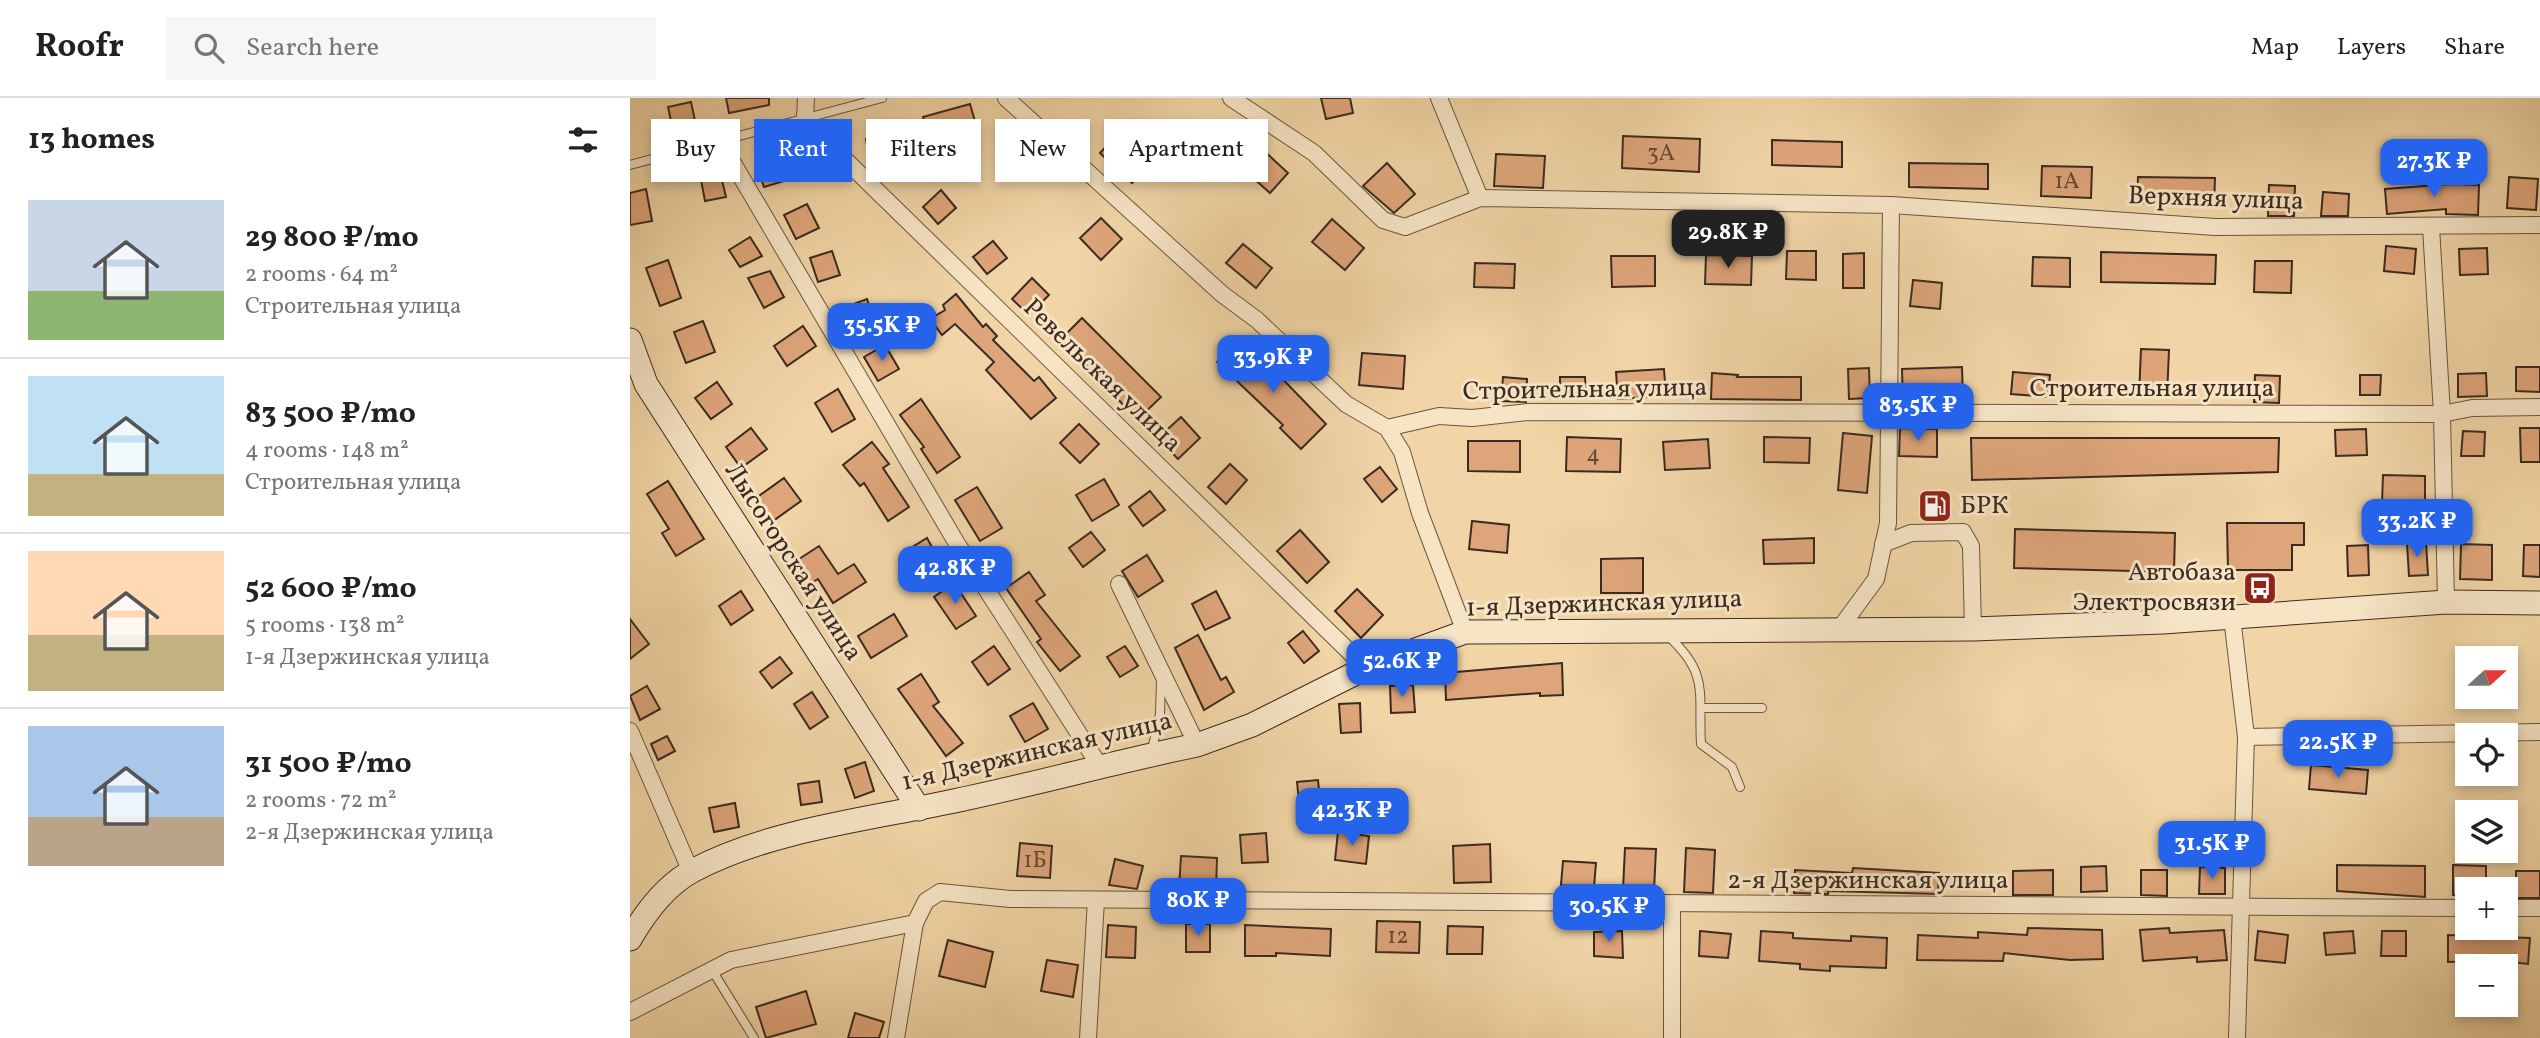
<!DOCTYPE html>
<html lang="en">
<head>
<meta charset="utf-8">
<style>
  body { margin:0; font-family:Vollkorn,serif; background:#f6f6f6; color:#222; height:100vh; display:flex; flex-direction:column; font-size:26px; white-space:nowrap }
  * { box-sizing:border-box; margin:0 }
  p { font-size:23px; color:#767676 }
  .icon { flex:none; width:38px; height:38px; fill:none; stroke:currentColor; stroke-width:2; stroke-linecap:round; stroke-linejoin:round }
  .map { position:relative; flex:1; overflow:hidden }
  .side { display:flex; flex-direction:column; background:#fff; width:630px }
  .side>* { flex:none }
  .top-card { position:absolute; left:21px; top:21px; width:665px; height:63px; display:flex; gap:14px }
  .needle { width:46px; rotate:69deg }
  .controls { position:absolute; left:1825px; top:548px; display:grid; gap:14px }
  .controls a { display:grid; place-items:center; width:63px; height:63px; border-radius:0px; background:#fff; box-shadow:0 4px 10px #0003; font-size:35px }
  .price { position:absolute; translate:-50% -60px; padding:0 16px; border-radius:14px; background:#2563eb; color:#fff; font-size:23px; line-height:46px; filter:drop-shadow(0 2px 4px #0008) }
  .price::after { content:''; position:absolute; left:50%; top:42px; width:21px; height:16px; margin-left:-10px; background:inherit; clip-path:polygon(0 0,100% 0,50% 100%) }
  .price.active { background:#222; color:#fff }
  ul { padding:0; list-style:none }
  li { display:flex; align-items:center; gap:21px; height:175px; padding:0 28px }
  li+li { border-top:2px solid #e0e0e0 }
  li span { display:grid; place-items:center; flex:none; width:196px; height:140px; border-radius:0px; color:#555 }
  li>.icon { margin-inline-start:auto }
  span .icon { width:84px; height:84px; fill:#fffc; stroke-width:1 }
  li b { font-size:30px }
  h2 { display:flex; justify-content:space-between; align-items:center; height:84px; padding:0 28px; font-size:30px }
  .tag { padding:0 24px; border-radius:0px; background:#fff; box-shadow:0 4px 10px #0003; font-size:24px; line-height:63px }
  .tag.active { background:#2563eb; color:#fff }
  header { display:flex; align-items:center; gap:42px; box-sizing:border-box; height:98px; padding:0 35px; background:#fff; border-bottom:2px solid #e0e0e0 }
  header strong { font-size:33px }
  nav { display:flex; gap:38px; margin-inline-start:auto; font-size:24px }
  .search { width:490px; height:63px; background:#f6f6f6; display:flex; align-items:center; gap:18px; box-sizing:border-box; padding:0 24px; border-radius:0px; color:#767676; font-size:26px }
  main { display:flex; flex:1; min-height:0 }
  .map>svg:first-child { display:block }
</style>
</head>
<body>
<header>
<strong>Roofr</strong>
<div class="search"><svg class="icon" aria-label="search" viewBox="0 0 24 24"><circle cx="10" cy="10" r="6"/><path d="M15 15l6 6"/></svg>Search here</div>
<nav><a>Map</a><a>Layers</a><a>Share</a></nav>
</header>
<main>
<section class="side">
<h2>13 homes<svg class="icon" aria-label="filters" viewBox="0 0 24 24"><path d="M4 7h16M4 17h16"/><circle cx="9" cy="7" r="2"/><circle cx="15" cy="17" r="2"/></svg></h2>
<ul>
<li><span style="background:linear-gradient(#c9d6e8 65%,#8fb573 0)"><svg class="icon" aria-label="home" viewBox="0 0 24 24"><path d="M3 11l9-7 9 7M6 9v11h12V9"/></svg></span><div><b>29 800 ₽/mo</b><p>2 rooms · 64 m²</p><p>Строительная улица</p></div></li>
<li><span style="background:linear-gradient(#bfe0f5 70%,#c2b280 0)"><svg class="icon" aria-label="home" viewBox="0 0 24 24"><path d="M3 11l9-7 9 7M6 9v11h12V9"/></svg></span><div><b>83 500 ₽/mo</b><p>4 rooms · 148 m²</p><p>Строительная улица</p></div></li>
<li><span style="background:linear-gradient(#ffd9b3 60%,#c2b280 0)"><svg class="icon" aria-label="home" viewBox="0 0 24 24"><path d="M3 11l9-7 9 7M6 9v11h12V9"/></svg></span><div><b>52 600 ₽/mo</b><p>5 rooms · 138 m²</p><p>1-я Дзержинская улица</p></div></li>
<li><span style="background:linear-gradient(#a9c7e8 65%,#b9a48a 0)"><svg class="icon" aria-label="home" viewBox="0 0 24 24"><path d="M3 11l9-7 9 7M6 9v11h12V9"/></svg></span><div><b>31 500 ₽/mo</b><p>2 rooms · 72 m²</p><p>2-я Дзержинская улица</p></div></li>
</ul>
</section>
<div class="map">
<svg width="1910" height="940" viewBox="0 0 1910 940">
  <rect width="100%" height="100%" fill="#f1d5a6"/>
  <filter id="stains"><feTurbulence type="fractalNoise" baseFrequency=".00286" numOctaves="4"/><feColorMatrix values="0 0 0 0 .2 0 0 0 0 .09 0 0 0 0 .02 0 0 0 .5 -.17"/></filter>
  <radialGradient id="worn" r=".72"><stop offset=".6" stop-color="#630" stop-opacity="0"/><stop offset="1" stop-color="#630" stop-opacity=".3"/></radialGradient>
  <g fill="#dea57a" stroke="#3c2b21" stroke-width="2">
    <polygon points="96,0 139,0 139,7 99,15"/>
    <polygon points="691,0 720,0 723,15 696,21"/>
    <polygon points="61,4 67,32 44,37 38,9"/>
    <polygon points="340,6 348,34 300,46 293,19"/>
    <polygon points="258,37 261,55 239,59 236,41"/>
    <polygon points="487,37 519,67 502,85 470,55"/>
    <polygon points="993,38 1070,41 1069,74 992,70"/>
    <polygon points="1142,42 1212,44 1212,69 1142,67"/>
    <polygon points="632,51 658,75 640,95 613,71"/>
    <polygon points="866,56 915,58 913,90 864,88"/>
    <polygon points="149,58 157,82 134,89 126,66"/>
    <polygon points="757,65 785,96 764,115 733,88"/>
    <polygon points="1279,65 1358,66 1358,91 1279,89"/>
    <polygon points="1412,68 1462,69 1461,100 1411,98"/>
    <polygon points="91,78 96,99 75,103 71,82"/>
    <polygon points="1508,79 1585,80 1584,107 1507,105"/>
    <polygon points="1879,79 1908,81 1906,112 1877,110"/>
    <polygon points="1821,86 1849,87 1848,117 1816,116 1816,111 1757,116 1755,91"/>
    <polygon points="1639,87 1665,88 1664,118 1638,118"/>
    <polygon points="16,91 22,123 0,127 0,95"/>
    <polygon points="311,92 326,110 308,126 293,109"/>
    <polygon points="1693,94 1719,96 1718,118 1691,118"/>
    <polygon points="177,106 189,130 166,141 154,117"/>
    <polygon points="471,120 492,141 471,162 450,140"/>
    <polygon points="702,121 734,150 715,172 682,144"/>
    <polygon points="120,139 132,158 110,169 99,152"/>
    <polygon points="363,143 377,160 357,176 343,159"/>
    <polygon points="613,146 642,170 626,190 596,165"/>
    <polygon points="1756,148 1786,151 1784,176 1754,173"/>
    <polygon points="1857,150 1858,176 1830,177 1829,151"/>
    <polygon points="202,153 210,177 188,184 180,160"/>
    <polygon points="1157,153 1186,153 1186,182 1156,181"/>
    <polygon points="1471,154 1586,157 1585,186 1471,184"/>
    <polygon points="1234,155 1234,190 1213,190 1213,156"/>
    <polygon points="1076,157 1122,158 1121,187 1075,186"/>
    <polygon points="981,158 1025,158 1025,188 982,189"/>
    <polygon points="1403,159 1440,160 1440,189 1402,188"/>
    <polygon points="38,162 51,200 30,208 16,170"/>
    <polygon points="1625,163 1662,163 1661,195 1624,194"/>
    <polygon points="845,165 885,166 884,190 844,189"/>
    <polygon points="140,173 154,199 134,210 118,180"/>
    <polygon points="402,180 419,197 399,217 382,201"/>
    <polygon points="1283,182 1312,185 1310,211 1280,208"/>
    <polygon points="326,196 353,229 356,226 367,238 363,242 404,283 409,279 426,300 401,321 356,272 364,264 325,226 312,237 300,221 315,212 313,207"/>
    <polygon points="237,201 246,227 219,236 210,211"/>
    <polygon points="452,220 531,299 507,322 432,240"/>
    <polygon points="73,223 85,254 56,265 44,234"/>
    <polygon points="173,228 186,248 157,268 144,248"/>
    <polygon points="608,243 638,274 642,270 696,326 671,351 650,330 653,327 587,264"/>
    <polygon points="255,247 269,271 248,283 234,259"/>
    <polygon points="1511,251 1539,252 1537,299 1509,298"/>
    <polygon points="732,255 775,258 773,291 729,287"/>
    <polygon points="1332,269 1333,302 1273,304 1272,271"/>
    <polygon points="1886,269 1910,269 1910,294 1886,293"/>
    <polygon points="1239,270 1240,300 1219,301 1218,271"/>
    <polygon points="1034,271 1036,298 988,301 986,274"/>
    <polygon points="1383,274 1420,277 1418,299 1381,296"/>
    <polygon points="1082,275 1108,277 1107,279 1171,279 1171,302 1081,301"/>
    <polygon points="1856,275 1857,298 1828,299 1828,276"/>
    <polygon points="1625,277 1650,278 1649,305 1624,304"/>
    <polygon points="1730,277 1751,277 1750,297 1730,297"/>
    <polygon points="873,279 897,281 896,304 871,303"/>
    <polygon points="930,279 955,279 956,299 930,299"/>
    <polygon points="87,284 102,306 81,321 65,300"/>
    <polygon points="208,291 225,321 202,334 185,305"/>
    <polygon points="291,301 330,359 307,375 291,351 294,349 270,317"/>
    <polygon points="551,319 570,340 548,361 528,340"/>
    <polygon points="449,326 469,346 450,365 430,345"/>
    <polygon points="121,330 137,351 111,370 96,349"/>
    <polygon points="1270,330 1307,331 1307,359 1269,358"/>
    <polygon points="1890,330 1910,330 1910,364 1891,364"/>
    <polygon points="1736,331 1737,357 1706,358 1705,332"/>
    <polygon points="1833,333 1855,334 1854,358 1831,358"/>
    <polygon points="1213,335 1242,338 1237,395 1208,392"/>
    <polygon points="937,339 991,341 990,374 936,373"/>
    <polygon points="1134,339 1180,340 1179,365 1134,364"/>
    <polygon points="1341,340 1649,340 1648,374 1342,382"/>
    <polygon points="1078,341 1080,370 1035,372 1033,344"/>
    <polygon points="838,343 890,343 890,374 838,373"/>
    <polygon points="242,344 259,366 253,370 279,409 258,423 234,385 230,388 213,367"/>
    <polygon points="600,366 617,382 596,406 578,389"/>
    <polygon points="750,369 767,391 752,404 734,381"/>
    <polygon points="1753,377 1795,378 1795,408 1752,406"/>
    <polygon points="154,380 171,403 143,423 126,400"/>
    <polygon points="474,381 489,407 462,423 446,397"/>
    <polygon points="38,383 74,441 46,458 32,435 39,431 17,396"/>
    <polygon points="347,389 372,430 350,443 325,402"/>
    <polygon points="520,393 535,412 513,428 499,409"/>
    <polygon points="1296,397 1314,397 1315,415 1296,415"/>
    <polygon points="842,423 879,427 877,455 839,451"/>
    <polygon points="1597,425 1674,425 1674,447 1662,447 1662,472 1598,472"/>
    <polygon points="1385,431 1545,435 1544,474 1384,470"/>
    <polygon points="670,432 699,464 677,485 647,453"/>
    <polygon points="461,434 475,452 453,469 439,450"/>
    <polygon points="297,440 309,462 285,477 271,456"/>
    <polygon points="1184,440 1184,465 1134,466 1133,442"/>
    <polygon points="1796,444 1798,477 1779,478 1777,445"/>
    <polygon points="1831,446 1862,447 1862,482 1830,481"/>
    <polygon points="1738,447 1739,477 1718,478 1717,448"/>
    <polygon points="1894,447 1910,447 1910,479 1893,478"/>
    <polygon points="189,448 208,476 224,466 236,484 203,505 188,481 178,487 163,465"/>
    <polygon points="517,457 533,483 508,499 492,473"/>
    <polygon points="1013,460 1013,495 971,495 971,461"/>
    <polygon points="399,474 415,497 406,503 450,558 430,573 407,544 411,541 376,490"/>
    <polygon points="324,485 346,518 326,531 304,499"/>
    <polygon points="727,491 753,517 731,540 705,513"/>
    <polygon points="111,493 123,512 101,527 89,508"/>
    <polygon points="586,493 600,520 575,532 562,506"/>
    <polygon points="264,516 277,538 241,560 228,538"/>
    <polygon points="0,521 19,546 0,561"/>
    <polygon points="673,533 689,553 674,565 658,545"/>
    <polygon points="568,537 591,582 596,579 604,594 574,612 545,550"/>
    <polygon points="364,548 380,571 358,587 342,564"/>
    <polygon points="495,548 508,568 490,579 477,559"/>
    <polygon points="150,559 162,575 142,590 130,574"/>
    <polygon points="932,565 933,597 910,598 910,595 816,602 815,575"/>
    <polygon points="291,576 309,604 303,608 333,645 316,658 268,591"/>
    <polygon points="783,587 785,614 761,615 760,588"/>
    <polygon points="17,588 30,611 10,622 0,598"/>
    <polygon points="182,594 198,619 180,631 164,606"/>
    <polygon points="403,605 418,631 395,644 380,618"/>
    <polygon points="730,605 731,634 711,635 709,606"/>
    <polygon points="37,638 45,653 28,662 21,646"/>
    <polygon points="235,664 244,693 225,700 215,671"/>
    <polygon points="1681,667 1738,672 1736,696 1679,691"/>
    <polygon points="688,682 691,711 670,713 667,684"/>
    <polygon points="189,683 192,704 171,707 168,686"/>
    <polygon points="105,705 109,729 84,734 79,710"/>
    <polygon points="708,734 739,738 736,766 705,762"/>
    <polygon points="636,735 638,764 612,765 610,737"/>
    <polygon points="390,745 422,748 420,780 387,778"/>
    <polygon points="860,746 861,784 824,785 823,748"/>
    <polygon points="995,750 1026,751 1024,792 993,791"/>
    <polygon points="1056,750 1085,752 1083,795 1054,794"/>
    <polygon points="551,758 587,760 586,792 549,791"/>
    <polygon points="485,761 513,768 507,791 479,787"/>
    <polygon points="933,763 966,765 964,789 931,787"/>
    <polygon points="1707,767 1795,768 1795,799 1707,793"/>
    <polygon points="1823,767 1856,768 1856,791 1838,791 1838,797 1823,797"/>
    <polygon points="1476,768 1477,793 1451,794 1451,769"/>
    <polygon points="1570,769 1595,770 1595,796 1569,796"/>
    <polygon points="1223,770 1309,775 1308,796 1198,793 1198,796 1164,795 1165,772 1222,775"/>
    <polygon points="1423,772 1423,797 1383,797 1383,773"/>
    <polygon points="1511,772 1537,772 1537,798 1511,797"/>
    <rect x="1886" y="773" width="24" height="27"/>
    <polygon points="747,823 790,824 789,855 746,854"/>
    <rect x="556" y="826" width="24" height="28"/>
    <polygon points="478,827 506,829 505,860 476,859"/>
    <polygon points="615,827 701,831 700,858 646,855 646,858 615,858"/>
    <polygon points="818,828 853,829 852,856 817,856"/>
    <polygon points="1398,830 1472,832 1473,861 1440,862 1374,855 1373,863 1287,862 1288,837 1348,840 1348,834 1397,837"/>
    <polygon points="1539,830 1540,835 1594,832 1597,862 1567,864 1567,859 1513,863 1510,832"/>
    <polygon points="992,833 993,860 964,858 964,834"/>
    <polygon points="1070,833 1101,836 1098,860 1069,858"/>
    <polygon points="1131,833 1163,835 1163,840 1221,843 1221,838 1257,840 1256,870 1200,868 1200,873 1170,871 1170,866 1129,863"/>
    <polygon points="1628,833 1658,837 1655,865 1625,862"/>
    <polygon points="1723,833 1725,855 1696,857 1694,835"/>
    <polygon points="1752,833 1776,833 1776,858 1751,858"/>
    <polygon points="1818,837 1900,840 1898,866 1871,863 1818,864"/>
    <polygon points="318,842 363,854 355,889 309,878"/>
    <polygon points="417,862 448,867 443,899 411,893"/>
    <polygon points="176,893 186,926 136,940 126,909"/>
    <polygon points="225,915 254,924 249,940 218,940"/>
  </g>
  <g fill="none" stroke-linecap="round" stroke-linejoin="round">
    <g stroke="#695642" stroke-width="10">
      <g id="lane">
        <polyline points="0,67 252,0"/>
        <path d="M1037,537C1080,576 1068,594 1071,646L1102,669L1110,689"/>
        <polyline points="1071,610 1132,610"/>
        <polyline points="522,652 530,616 531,582"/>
        <polyline points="82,872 124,940"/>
      </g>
    </g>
    <g stroke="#695642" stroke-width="18">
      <g id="street">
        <polyline points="176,0 175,20 203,50 736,570"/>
        <polyline points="376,0 592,196 627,222 716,306 757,330 772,354 790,415 835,534"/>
        <polyline points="601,0 684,55 753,122 775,129 850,100 1261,107 1258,425 1246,481 1210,530"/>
        <polyline points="809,0 850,100"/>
        <polyline points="90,43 326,444 469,667"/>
        <polyline points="1261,107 1585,129 1910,127"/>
        <polyline points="1801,129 1812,316 1816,504"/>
        <polyline points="757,330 809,318 842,320 898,314 1812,316 1842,310 1910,309"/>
        <polyline points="1253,446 1281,435 1333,434 1341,448 1343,531"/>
        <polyline points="489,486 567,647"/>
        <polyline points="1602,519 1616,639 1607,940"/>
        <polyline points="0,633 61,774"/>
        <polyline points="1616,639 1910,634"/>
        <polyline points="1042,806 1042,940"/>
        <polyline points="1876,810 1910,810"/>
        <polyline points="0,914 101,862 285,825 296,803 310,794 380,801 1838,810"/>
        <polyline points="266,940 285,825"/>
        <polyline points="458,940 466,802"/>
      </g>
    </g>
    <g stroke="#3c2b21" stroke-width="25">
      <g id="secondary">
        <polyline points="0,242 16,286 289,711"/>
        <path d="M0,841C15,815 37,786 64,772C137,733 238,721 319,704C402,687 484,664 567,647L622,627L736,570L835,534L1343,531L1533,524L1816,504L1910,505"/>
      </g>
    </g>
    <use href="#lane" stroke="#f6e4c5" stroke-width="8"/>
    <use href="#street" stroke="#f6e4c5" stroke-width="16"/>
    <use href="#secondary" stroke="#f6e4c5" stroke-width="23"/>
  </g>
  <defs>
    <g id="fuel-square" transform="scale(1.75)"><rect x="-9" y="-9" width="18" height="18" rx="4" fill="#8f2418" stroke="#f6e4c5"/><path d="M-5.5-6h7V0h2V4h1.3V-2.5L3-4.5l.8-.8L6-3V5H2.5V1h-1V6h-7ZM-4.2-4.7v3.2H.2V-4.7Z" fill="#fff"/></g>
    <g id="bus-square" transform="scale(1.75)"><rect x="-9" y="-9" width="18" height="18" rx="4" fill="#8f2418" stroke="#f6e4c5"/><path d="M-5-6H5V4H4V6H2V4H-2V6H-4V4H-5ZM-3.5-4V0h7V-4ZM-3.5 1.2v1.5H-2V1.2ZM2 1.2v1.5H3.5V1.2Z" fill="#fff"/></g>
  </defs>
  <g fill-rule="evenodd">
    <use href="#fuel-square" x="1305" y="408"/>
    <use href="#bus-square" x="1630" y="490"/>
  </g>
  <g text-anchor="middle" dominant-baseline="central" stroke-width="6" stroke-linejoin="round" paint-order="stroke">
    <g font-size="23" fill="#644a37">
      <text x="1031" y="56">3А</text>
      <text x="1437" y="84">1А</text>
      <text x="963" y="357">4</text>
      <text x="405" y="763">1Б</text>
      <text x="768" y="839">12</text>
    </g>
    <g font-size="26" fill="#3c2b21" stroke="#f6e4c5">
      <text transform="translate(1586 101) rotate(2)">Верхняя улица</text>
      <text transform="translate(472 278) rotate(44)">Ревельская улица</text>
      <text x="1522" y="291">Строительная улица</text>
      <text transform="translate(955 292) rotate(-1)">Строительная улица</text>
      <text transform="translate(163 464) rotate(57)">Лысогорская улица</text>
      <text transform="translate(974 506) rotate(-2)">1-я Дзержинская улица</text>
      <text transform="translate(407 654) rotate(-13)">1-я Дзержинская улица</text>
      <text x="1238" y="783">2-я Дзержинская улица</text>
    </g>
    <g font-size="26" fill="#3c2b21" stroke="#f6e4c5" text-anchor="start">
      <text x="1330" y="408">БРК</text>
      <text x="1606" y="475" text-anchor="end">Автобаза<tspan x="1606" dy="30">Электросвязи</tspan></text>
    </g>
  </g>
  <rect width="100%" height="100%" filter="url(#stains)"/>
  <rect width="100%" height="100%" fill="url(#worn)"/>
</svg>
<div class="controls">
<a><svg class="needle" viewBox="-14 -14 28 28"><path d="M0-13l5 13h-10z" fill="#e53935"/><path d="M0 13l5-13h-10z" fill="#767676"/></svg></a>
<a><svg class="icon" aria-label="locate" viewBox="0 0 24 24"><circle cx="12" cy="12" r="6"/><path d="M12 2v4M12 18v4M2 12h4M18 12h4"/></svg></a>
<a><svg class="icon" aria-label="layers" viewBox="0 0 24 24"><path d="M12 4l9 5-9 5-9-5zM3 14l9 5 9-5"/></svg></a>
<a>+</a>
<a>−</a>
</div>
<b class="price" style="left:1804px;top:101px">27.3K ₽</b>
<b class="price active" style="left:1098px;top:172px">29.8K ₽</b>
<b class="price" style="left:252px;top:265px">35.5K ₽</b>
<b class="price" style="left:643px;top:297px">33.9K ₽</b>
<b class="price" style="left:1288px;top:345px">83.5K ₽</b>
<b class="price" style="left:1787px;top:461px">33.2K ₽</b>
<b class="price" style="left:325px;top:508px">42.8K ₽</b>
<b class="price" style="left:772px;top:601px">52.6K ₽</b>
<b class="price" style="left:1708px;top:682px">22.5K ₽</b>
<b class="price" style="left:722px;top:750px">42.3K ₽</b>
<b class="price" style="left:1582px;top:783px">31.5K ₽</b>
<b class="price" style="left:568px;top:840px">80K ₽</b>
<b class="price" style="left:979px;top:846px">30.5K ₽</b>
<div class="top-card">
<a class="tag">Buy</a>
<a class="tag active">Rent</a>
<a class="tag">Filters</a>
<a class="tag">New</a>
<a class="tag">Apartment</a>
</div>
</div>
</main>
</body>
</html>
